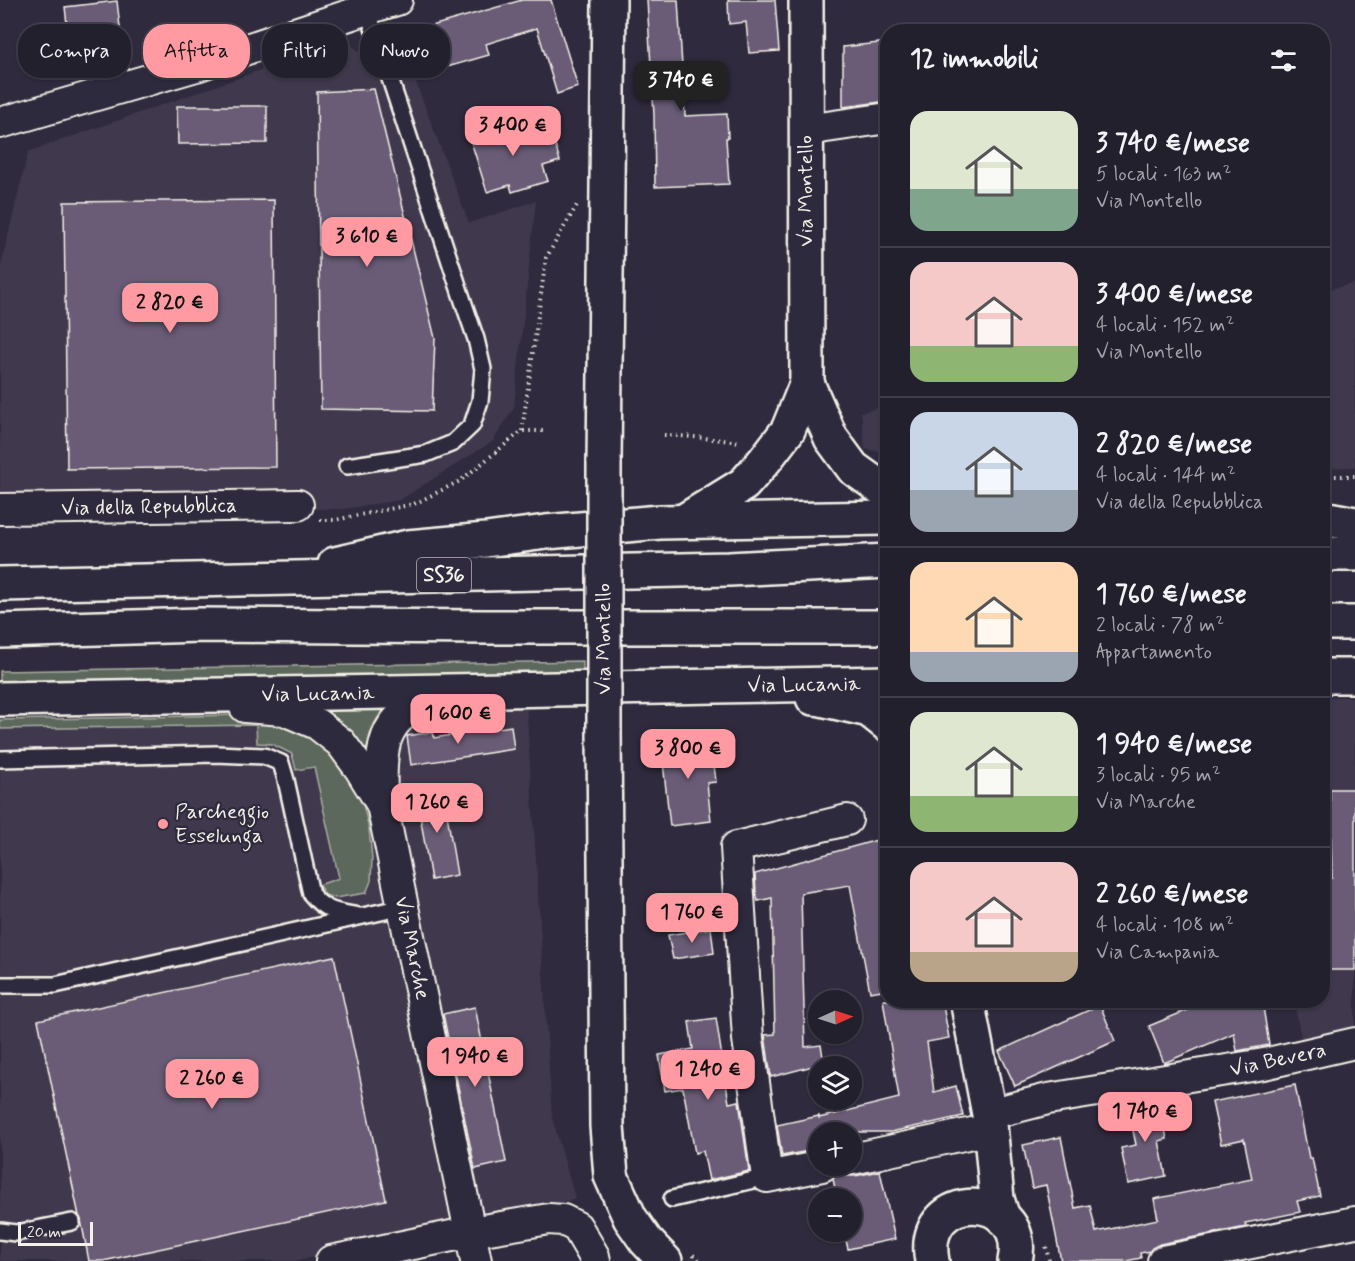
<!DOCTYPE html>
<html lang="it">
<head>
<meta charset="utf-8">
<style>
  body { margin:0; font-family:Mynerve,sans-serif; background:#2f2d3a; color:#f1f3f6; height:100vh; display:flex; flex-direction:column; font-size:22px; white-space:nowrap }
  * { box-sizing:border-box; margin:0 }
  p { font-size:20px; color:#a3a3aa }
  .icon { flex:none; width:33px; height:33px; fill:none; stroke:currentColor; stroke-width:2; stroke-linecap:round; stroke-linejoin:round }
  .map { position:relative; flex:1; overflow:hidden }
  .side { position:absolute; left:880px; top:24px; width:450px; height:984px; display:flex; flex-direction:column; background:#23202e; border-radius:24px; box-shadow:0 2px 4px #0004,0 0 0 2px #403e4a }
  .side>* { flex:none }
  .top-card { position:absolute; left:18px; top:24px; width:570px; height:54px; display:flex; gap:12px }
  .needle { width:39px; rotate:87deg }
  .controls { position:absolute; left:808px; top:990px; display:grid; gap:12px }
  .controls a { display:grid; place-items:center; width:54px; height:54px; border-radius:50%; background:#23202e; box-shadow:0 2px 4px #0004,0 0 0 2px #403e4a; font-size:30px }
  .scale { position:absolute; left:18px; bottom:15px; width:75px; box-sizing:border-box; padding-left:6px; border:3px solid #f4f1e8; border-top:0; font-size:16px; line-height:21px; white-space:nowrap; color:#f4f1e8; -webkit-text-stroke:4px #2f2a3d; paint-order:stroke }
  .price { position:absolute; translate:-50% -51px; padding:0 14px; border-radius:12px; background:#ff9aa2; color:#111; font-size:20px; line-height:39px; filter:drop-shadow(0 2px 3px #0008) }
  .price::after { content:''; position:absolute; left:50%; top:36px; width:18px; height:14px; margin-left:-9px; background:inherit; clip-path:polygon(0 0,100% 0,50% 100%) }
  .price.active { background:#222; color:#fff }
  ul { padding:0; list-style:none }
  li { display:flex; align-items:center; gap:18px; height:150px; padding:0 30px }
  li+li { border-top:2px solid #403e4a }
  li span { display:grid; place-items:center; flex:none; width:168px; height:120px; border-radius:18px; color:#555 }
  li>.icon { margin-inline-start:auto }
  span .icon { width:72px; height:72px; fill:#fffc; stroke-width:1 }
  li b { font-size:26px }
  h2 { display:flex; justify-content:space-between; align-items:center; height:72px; padding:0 30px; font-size:26px }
  .tag { padding:0 21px; border-radius:24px; background:#23202e; box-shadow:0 2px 4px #0004,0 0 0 2px #403e4a; font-size:21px; line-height:54px }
  .tag.active { background:#ff9aa2; color:#111 }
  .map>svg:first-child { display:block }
</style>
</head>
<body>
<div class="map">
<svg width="1355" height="1261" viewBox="0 0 1355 1261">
  <rect width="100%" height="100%" fill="#2f2a3d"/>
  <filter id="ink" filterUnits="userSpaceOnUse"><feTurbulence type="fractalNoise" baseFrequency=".0167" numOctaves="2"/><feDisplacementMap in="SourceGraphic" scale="12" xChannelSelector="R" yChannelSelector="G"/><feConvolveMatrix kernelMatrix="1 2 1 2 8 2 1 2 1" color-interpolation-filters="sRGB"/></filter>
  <g filter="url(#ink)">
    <g fill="#41394e">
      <polygon points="351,45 379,68 407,59 469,223 536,201 514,408 493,441 400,500 344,509 309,509 308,490 0,494 0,269 28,152 329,46"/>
      <polygon points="1355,283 1355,467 1323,468 1323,291"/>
      <polygon points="888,406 888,453 865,449 861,412"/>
      <polygon points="1323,697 1355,697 1355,1031 1302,1043 1294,1001 1323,1000"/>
      <polygon points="526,700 552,1117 575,1198 545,1210 296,1261 0,1261 0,728 268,724 356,814 390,807 389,754 420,714"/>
    </g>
    <g fill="#5c675b" stroke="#a8aca2" stroke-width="1.5">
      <polygon points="583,661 583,679 0,690 0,671"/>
      <path d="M382,703L385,709C372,722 369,735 366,753L318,709Z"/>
      <polygon points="241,715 269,719 322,742 341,763 362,800 369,829 372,858 371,881 366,893 335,898 325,895 319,885 339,878 314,767 296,770 292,754 272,744 257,743 256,725 0,729 0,720"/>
    </g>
    <g fill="#6a5b77" stroke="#f4f1e8" stroke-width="1.5">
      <polygon points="522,0 551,0 578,87 557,94 537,28 486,44 489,55 433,71 421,29"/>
      <polygon points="647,0 678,0 685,116 727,114 728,138 726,138 729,184 655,187 654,115"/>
      <polygon points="728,0 775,0 779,51 749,53 746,22 729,24"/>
      <polygon points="117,1 123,53 71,59 65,7"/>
      <polygon points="888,42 888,101 843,107 843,47"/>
      <polygon points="374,89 435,338 432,411 321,409 317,92"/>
      <polygon points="177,106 267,106 267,143 178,144"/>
      <polygon points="515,121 520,138 550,128 560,161 543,166 548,181 512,192 510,185 487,192 469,135"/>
      <polygon points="274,200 276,467 67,469 64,202"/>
      <polygon points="511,726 514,749 411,765 407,736 433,732 434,738"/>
      <polygon points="711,738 716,782 707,783 711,821 670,826 661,744"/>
      <polygon points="1330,789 1355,789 1355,970 1323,970 1323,879 1332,878"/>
      <polygon points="443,790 457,875 431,880 416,792"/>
      <polygon points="888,837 888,989 870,992 850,885 801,893 805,1047 821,1045 824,1063 771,1077 765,1035 775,1034 772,898 758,901 756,893 755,874"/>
      <polygon points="711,928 714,953 673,959 668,935"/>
      <polygon points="334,956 386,1200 103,1261 89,1261 81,1220 79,1216 38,1020"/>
      <polygon points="883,1000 942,1000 949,1038 927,1042 934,1092 956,1086 963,1116 891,1132 819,1132 819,1149 782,1156 777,1125 819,1116 819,1118 899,1098"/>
      <polygon points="1212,1000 1262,1000 1269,1045 1237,1051 1234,1033 1164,1063 1149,1026"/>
      <polygon points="1100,1005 1115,1041 1015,1086 999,1051"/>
      <polygon points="475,1007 506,1162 475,1169 443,1014"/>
      <polygon points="716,1018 729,1103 739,1101 749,1171 709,1180 703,1151 695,1153 683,1088 665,1091 659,1055 693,1049 689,1022"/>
      <polygon points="1295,1085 1309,1158 1312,1158 1320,1196 1297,1201 1300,1212 1245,1223 1246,1227 1160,1244 1152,1248 1150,1251 1140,1253 1141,1258 1126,1261 1061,1261 1046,1185 1032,1188 1023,1145 1061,1137 1075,1208 1090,1205 1096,1232 1158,1219 1154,1199 1252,1179 1244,1139 1221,1144 1212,1102"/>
      <polygon points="1159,1099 1167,1139 1159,1141 1166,1176 1128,1184 1121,1148 1136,1145 1128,1106"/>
      <polygon points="880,1171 895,1239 848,1249 844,1232 852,1232 852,1198 837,1198 833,1179 837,1174 843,1173 847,1176 855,1176"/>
    </g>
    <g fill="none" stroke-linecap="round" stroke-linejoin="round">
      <g stroke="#f4f1e8" stroke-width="20">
        <g id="service">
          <polyline points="347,466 426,454 453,443 472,425 480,401 483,369 476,339 466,310 367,9"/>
          <path d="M0,759L216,754L264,756L281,763L286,780L311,894C325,912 338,912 359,916"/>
          <polyline points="0,985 55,985 403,907"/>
          <polyline points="672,1199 767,1177"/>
          <polyline points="0,1231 16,1233 72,1222"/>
        </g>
      </g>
      <g stroke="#f4f1e8" stroke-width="34">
        <g id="minor">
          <polyline points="0,123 196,66 367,9 397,0"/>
          <polyline points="806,130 888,118"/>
          <polyline points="0,509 298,505"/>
          <path d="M453,702C442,703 427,703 416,707C375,725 382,768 382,805L476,1261"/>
          <polyline points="245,707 284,710 317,724 341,743 360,769 382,805"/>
          <polyline points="989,1114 1048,1099 1264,1064 1355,1043"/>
          <polyline points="852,1159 991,1129"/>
          <polyline points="822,1166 767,1177 748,1039 736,847 847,820"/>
          <polyline points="331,1261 471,1232 549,1219 563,1220 577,1227 594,1256 595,1261"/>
          <polyline points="1163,1261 1355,1222"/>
        </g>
      </g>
      <g stroke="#f4f1e8" stroke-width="38">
        <g id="tertiary">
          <polyline points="806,0 807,383"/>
          <polyline points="604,463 609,0"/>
          <polyline points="1323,676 1355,676"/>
          <polyline points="813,698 821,699 869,710 888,725"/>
          <polyline points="0,699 888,683"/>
          <polyline points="604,729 607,1126 611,1176 630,1218 646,1241 665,1261"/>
          <polyline points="967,1000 989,1114 997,1199 1003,1218"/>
          <path d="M932,1261C918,1186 1030,1190 1015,1261"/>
        </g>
      </g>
      <g stroke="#f4f1e8" stroke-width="38">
        <g id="trunk">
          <polyline points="807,383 831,438 853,468 888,493"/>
          <polyline points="1323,518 1355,524"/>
          <polyline points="684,521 744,484 765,460 788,430 807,383"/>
          <polyline points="1323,554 1355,554"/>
          <polyline points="335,564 408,547 486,540 546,532 660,522 888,518"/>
          <polyline points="0,584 729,569 888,561"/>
          <polyline points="1323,623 1355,623"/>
          <polyline points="0,631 200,625 485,627 888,627"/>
        </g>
      </g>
      <g stroke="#f4f1e8" stroke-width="4" stroke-dasharray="1.5 4.5" stroke-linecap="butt">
        <polyline points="522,431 546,258 577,205"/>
        <polyline points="664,435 694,437 741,442"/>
        <polyline points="1323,476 1355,476"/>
        <polyline points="320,520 335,520 414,504 460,481 522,431 547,431"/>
        <polyline points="1046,1247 1049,1261"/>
        <polyline points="693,1255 700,1261"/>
      </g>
      <use href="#service" stroke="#2f2a3d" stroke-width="15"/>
      <use href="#minor" stroke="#2f2a3d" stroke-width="30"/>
      <use href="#tertiary" stroke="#2f2a3d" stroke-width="33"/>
      <use href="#trunk" stroke="#2f2a3d" stroke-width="33"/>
      <g stroke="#f4f1e8" stroke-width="38" stroke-linecap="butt">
        <polyline id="tertiary-bridge" points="604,729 604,463"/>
      </g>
      <use href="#tertiary-bridge" stroke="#2f2a3d" stroke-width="33"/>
    </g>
  </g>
  <circle fill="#ff9aa2" stroke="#2f2a3d" stroke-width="2" cx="163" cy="824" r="6"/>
  <g text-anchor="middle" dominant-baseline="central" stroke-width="4.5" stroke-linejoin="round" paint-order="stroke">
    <rect fill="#2f2a3d" stroke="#b9b5b5" stroke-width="1.5" x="417" y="558" width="54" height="34" rx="4.5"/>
    <g font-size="20" font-weight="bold" fill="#f4f1e8">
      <text x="444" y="575">SS36</text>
    </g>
    <g font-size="21" fill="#f4f1e8" stroke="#2f2a3d">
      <text transform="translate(806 191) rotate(-90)">Via Montello</text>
      <text transform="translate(149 507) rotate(-1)">Via della Repubblica</text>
      <text transform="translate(604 639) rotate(-90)">Via Montello</text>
      <text transform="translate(804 685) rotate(-1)">Via Lucania</text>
      <text transform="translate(318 694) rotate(-1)">Via Lucania</text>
      <text transform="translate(412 948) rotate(78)">Via Marche</text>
      <text transform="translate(1278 1060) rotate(-12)">Via Bevera</text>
    </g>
    <g font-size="21" fill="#f4f1e8" stroke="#2f2a3d" text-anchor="start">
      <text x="175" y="812">Parcheggio<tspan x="175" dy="24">Esselunga</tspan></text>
    </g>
  </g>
</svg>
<div class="controls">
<a><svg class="needle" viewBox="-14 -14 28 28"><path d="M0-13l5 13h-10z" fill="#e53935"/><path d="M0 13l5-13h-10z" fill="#a3a3aa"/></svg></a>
<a><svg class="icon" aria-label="layers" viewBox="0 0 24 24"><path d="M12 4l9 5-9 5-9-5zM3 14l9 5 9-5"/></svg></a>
<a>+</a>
<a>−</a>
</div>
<div class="scale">20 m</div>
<b class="price active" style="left:681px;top:112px">3 740 €</b>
<b class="price" style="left:513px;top:157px">3 400 €</b>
<b class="price" style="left:367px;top:268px">3 610 €</b>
<b class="price" style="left:170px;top:334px">2 820 €</b>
<b class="price" style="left:458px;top:745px">1 600 €</b>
<b class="price" style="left:688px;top:780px">3 800 €</b>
<b class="price" style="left:437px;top:834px">1 260 €</b>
<b class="price" style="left:692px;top:944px">1 760 €</b>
<b class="price" style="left:475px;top:1088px">1 940 €</b>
<b class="price" style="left:708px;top:1101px">1 240 €</b>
<b class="price" style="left:212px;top:1110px">2 260 €</b>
<b class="price" style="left:1145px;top:1143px">1 740 €</b>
<div class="top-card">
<a class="tag">Compra</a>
<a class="tag active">Affitta</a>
<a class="tag">Filtri</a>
<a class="tag">Nuovo</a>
</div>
<section class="side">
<h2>12 immobili<svg class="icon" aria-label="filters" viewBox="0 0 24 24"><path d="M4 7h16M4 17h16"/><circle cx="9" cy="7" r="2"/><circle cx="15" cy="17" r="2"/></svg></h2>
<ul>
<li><span style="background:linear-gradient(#dfe7d0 65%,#7fa58c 0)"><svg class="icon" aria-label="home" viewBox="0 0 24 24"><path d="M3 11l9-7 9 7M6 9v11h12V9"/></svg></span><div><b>3 740 €/mese</b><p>5 locali · 163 m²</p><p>Via Montello</p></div></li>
<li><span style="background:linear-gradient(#f6c9c9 70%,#8fb573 0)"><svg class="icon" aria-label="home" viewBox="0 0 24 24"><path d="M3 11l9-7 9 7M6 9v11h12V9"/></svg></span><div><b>3 400 €/mese</b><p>4 locali · 152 m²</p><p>Via Montello</p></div></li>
<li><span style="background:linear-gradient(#c9d6e8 65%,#9aa5b1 0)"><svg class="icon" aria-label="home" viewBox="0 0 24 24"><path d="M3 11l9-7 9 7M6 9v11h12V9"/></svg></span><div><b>2 820 €/mese</b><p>4 locali · 144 m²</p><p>Via della Repubblica</p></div></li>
<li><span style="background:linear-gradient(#ffd9b3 75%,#9aa5b1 0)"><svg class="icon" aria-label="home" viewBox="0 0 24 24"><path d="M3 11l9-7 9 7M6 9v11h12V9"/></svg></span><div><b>1 760 €/mese</b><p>2 locali · 78 m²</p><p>Appartamento</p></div></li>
<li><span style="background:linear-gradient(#dfe7d0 70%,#8fb573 0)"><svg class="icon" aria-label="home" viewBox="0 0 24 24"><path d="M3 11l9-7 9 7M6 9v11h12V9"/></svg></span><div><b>1 940 €/mese</b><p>3 locali · 95 m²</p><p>Via Marche</p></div></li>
<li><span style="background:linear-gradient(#f6c9c9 75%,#b9a48a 0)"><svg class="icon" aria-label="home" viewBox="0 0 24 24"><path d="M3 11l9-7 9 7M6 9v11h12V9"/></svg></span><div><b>2 260 €/mese</b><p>4 locali · 108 m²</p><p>Via Campania</p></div></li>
</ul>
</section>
</div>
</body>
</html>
